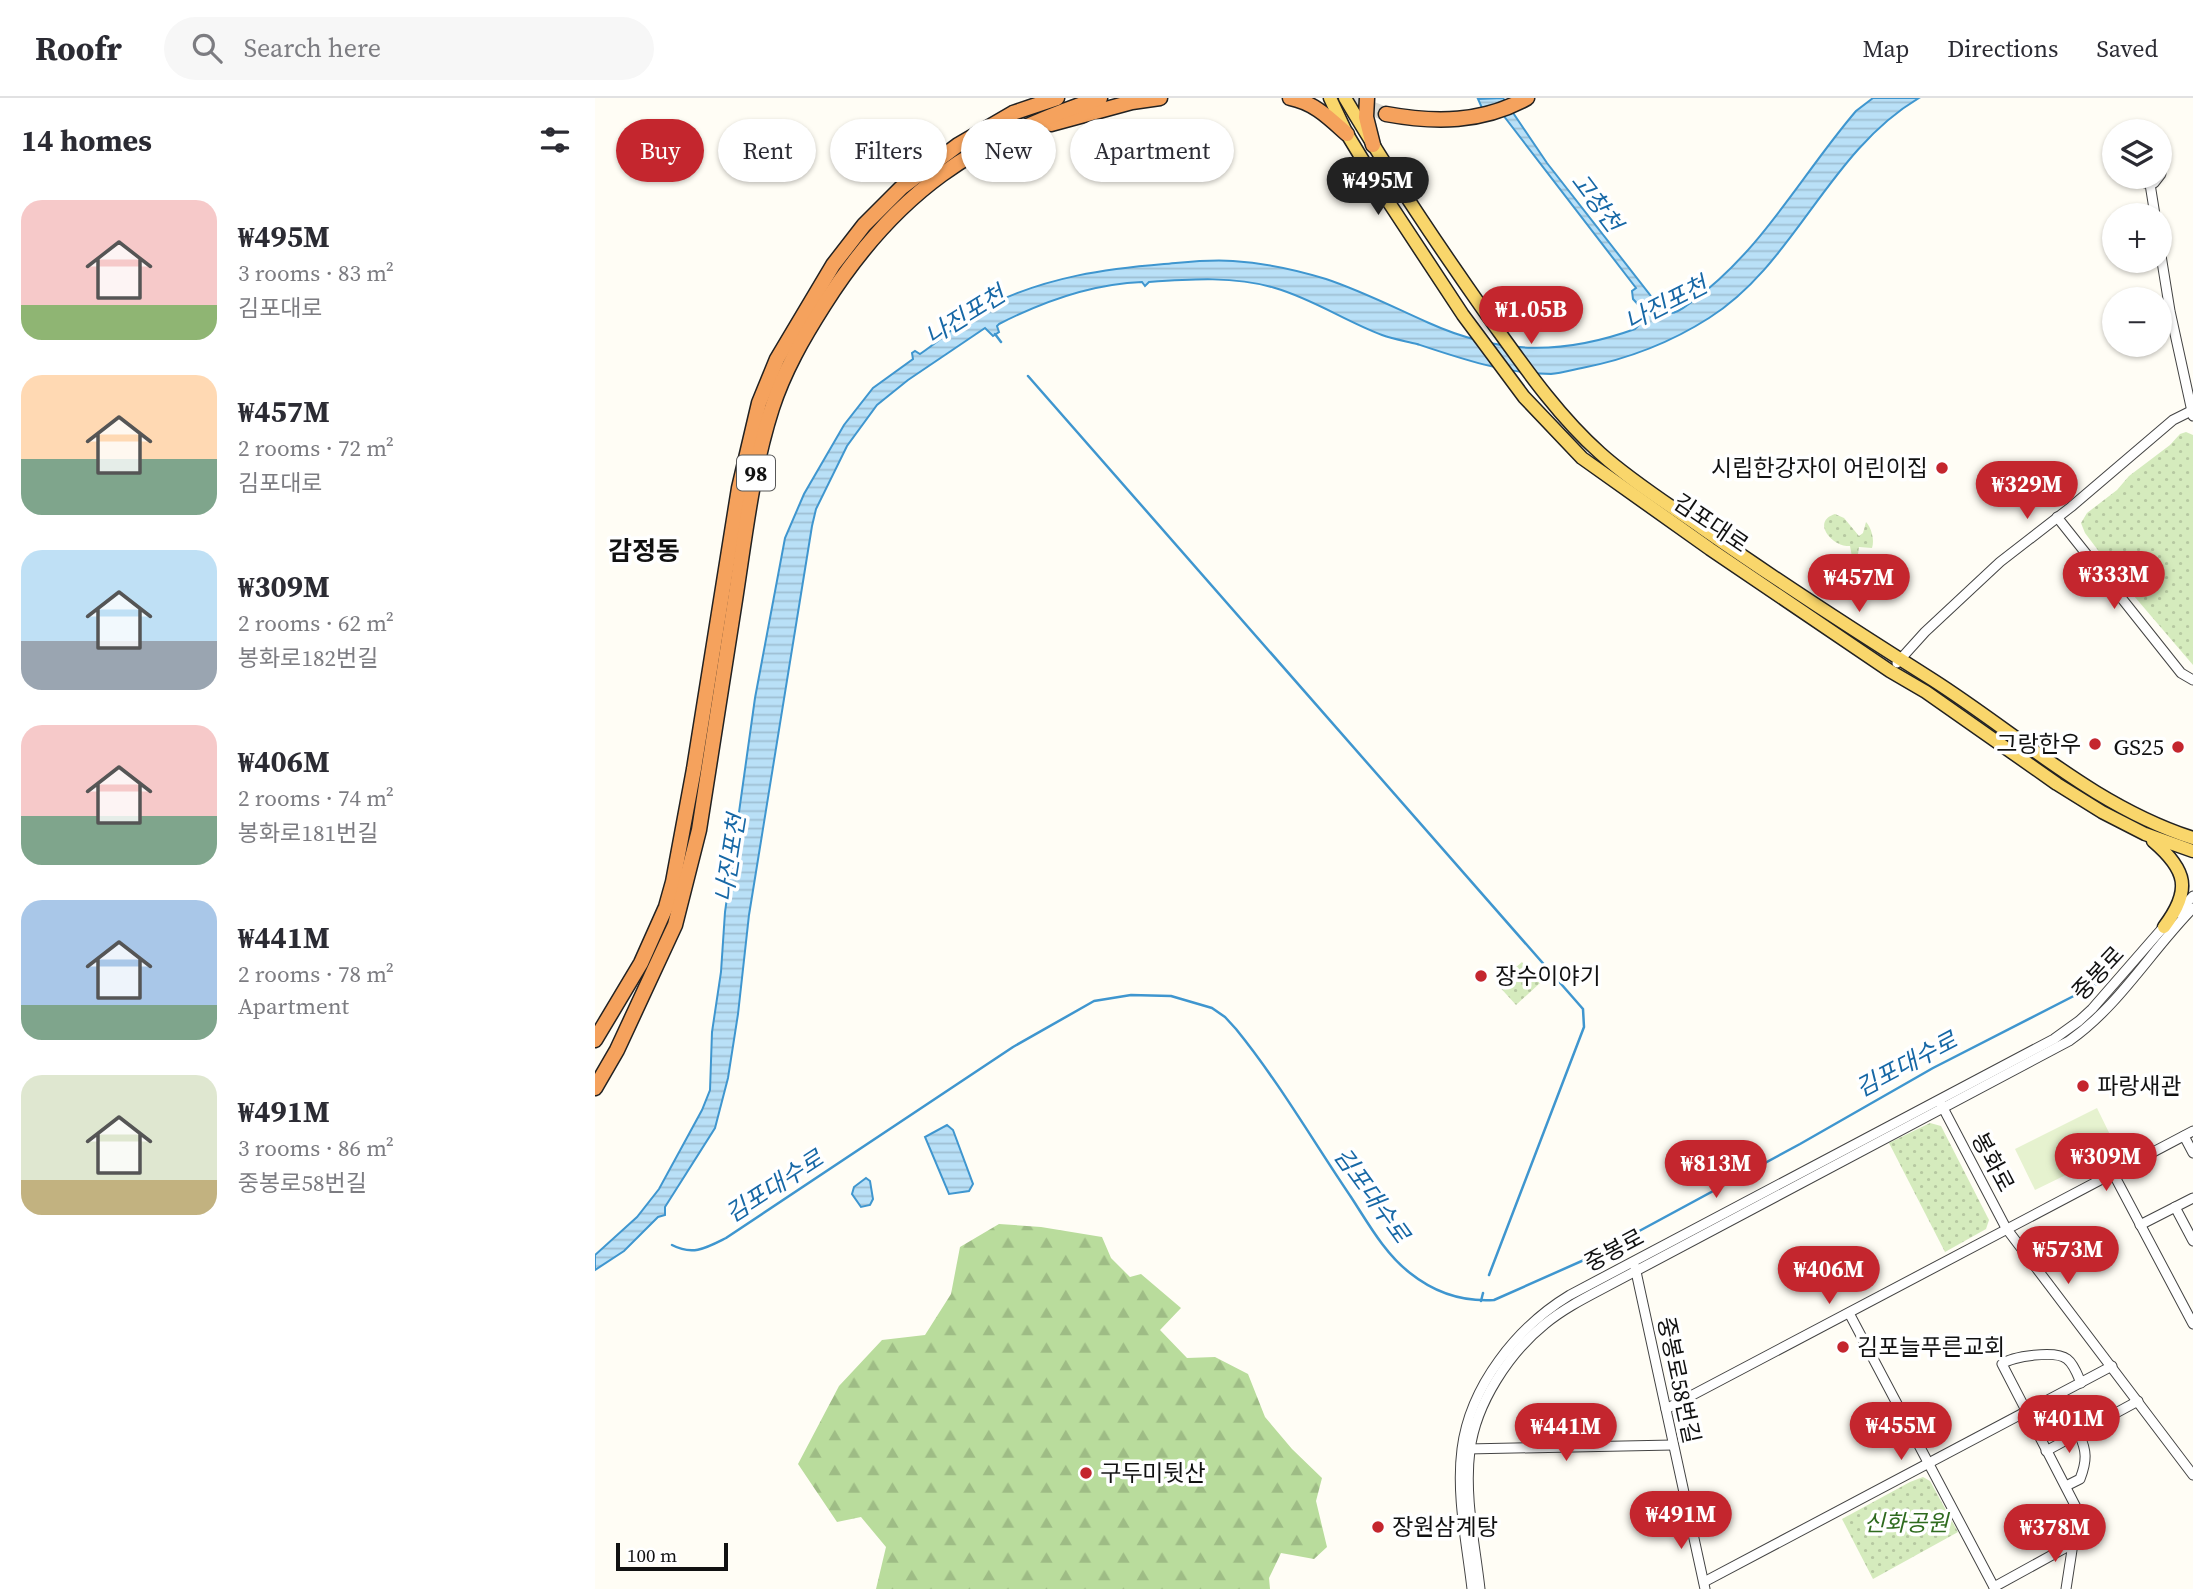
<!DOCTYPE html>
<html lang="en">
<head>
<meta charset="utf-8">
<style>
  body { margin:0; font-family:"Source Serif 4","Noto Sans KR",serif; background:#f7f7f7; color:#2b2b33; height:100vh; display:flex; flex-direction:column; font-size:26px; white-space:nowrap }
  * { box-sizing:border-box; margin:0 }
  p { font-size:23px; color:#7c7c81 }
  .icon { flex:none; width:38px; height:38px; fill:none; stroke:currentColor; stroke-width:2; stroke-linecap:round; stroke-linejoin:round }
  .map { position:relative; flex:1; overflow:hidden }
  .drawer { display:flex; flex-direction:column; background:#fff; width:595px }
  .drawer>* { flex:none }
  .guide { position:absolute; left:21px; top:21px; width:665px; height:63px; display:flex; gap:14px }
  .controls { position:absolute; left:1507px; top:21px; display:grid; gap:14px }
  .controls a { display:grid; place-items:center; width:70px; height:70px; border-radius:50%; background:#fff; box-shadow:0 2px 5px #0004; font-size:35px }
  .scale { position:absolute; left:21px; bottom:18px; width:112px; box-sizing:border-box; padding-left:7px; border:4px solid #111; border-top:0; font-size:19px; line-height:24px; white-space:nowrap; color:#111; -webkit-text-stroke:5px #fff; paint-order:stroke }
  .price { position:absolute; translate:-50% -60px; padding:0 16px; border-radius:24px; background:#c4262e; color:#fff; font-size:23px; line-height:46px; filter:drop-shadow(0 2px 4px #0008) }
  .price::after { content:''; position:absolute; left:50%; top:42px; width:21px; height:16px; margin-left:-10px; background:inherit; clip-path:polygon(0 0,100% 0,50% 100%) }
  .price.selected { background:#222; color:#fff }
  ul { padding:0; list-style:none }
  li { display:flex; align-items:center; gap:21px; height:175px; padding:0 21px }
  li span { display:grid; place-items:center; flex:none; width:196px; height:140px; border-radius:21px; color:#555 }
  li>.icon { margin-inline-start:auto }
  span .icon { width:84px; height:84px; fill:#fffc; stroke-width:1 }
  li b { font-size:30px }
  h2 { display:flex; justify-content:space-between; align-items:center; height:84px; padding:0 21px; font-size:30px }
  .chip { padding:0 24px; border-radius:32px; background:#fff; box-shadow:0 2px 5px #0004; font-size:24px; line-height:63px }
  .chip.selected { background:#c4262e; color:#fff }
  header { display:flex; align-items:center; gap:42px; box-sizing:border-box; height:98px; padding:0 35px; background:#fff; border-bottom:2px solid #e1e1e2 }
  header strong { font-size:33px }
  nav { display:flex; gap:38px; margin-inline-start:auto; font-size:24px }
  .search { width:490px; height:63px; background:#f7f7f7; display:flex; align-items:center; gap:18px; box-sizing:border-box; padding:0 24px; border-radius:38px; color:#7c7c81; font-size:26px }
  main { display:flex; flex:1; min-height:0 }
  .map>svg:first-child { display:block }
</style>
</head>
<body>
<header>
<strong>Roofr</strong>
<div class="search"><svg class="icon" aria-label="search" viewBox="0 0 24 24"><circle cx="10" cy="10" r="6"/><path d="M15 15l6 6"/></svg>Search here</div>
<nav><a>Map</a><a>Directions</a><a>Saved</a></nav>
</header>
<main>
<section class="drawer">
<h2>14 homes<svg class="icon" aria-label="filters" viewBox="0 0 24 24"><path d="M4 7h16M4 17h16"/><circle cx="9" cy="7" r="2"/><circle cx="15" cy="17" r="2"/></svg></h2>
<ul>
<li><span style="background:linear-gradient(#f6c9c9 75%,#8fb573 0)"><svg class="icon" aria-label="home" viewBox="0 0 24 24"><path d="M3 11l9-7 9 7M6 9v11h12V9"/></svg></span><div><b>₩495M</b><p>3 rooms · 83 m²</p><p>김포대로</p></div></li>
<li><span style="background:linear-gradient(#ffd9b3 60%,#7fa58c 0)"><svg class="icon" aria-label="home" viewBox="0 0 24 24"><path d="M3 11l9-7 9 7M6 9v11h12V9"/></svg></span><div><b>₩457M</b><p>2 rooms · 72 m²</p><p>김포대로</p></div></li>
<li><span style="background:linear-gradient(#bfe0f5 65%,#9aa5b1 0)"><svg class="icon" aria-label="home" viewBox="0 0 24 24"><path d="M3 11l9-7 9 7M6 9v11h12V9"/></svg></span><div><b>₩309M</b><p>2 rooms · 62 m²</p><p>봉화로182번길</p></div></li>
<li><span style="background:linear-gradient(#f6c9c9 65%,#7fa58c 0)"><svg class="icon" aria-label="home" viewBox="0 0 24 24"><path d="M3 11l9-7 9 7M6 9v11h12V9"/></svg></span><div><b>₩406M</b><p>2 rooms · 74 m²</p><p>봉화로181번길</p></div></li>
<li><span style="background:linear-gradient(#a9c7e8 75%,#7fa58c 0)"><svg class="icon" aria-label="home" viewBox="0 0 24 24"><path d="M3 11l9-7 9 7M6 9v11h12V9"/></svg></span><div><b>₩441M</b><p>2 rooms · 78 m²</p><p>Apartment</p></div></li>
<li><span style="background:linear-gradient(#dfe7d0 75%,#c2b280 0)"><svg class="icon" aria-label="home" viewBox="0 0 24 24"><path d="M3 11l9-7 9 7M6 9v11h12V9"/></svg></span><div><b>₩491M</b><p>3 rooms · 86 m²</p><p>중봉로58번길</p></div></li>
</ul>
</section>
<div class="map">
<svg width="1598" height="1491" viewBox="0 0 1598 1491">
  <defs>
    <pattern id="forest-firs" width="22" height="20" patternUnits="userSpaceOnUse" patternTransform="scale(1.75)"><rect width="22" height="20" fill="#b9dc9c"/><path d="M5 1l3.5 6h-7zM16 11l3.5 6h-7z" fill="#9ebc85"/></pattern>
    <pattern id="park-dots" width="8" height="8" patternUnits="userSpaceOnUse" patternTransform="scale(1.75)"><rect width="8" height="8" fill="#d5ebbd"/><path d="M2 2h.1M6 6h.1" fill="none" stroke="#b6c8a1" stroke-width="1.8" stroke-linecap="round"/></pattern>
    <pattern id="water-rules" width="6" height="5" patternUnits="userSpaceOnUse" patternTransform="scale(1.75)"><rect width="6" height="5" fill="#b9e0f7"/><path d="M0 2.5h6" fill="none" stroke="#9ebfd3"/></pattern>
  </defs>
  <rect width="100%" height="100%" fill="#fffdf5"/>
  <polygon fill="url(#forest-firs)" points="404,1126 446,1129 507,1139 516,1160 535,1179 546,1176 586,1210 565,1232 592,1260 620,1259 653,1276 670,1319 697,1351 727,1380 721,1403 732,1449 719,1461 686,1455 674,1480 675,1491 281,1491 291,1449 266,1419 242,1424 203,1366 244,1288 287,1242 330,1237 356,1196 365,1149"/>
  <g fill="url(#park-dots)">
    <polygon points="1591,334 1598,337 1598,567 1527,484 1490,435 1486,425 1492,415 1522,392 1534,378 1575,347 1585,336"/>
    <path d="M1240,416L1249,420L1264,438L1268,435L1271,424C1276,429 1280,442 1277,450L1264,449L1263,456L1257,459L1255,448C1239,450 1215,424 1240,416Z"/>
    <polygon points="927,864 945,885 921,907 902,886"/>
    <polygon points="1335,1025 1346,1028 1394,1122 1391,1131 1350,1154 1294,1045"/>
    <polygon points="1328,1379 1335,1383 1363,1434 1278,1481 1247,1421 1315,1384"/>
  </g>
  <polygon fill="#e6f2cf" points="1502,1010 1521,1049 1515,1052 1516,1055 1440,1092 1420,1051"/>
  <g fill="url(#water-rules)" stroke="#3f96cf" stroke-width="2">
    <path d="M908,0L952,65L1063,207C1067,211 1069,215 1076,215C1084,215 1093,206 1099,202C1167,152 1207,76 1261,13L1278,0H1324C1233,54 1200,166 1114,220C1075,245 1033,261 987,270C977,272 966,275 956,276C911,276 864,260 822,246C810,243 798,241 787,237C750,223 718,201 680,190C640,178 596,181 554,184L550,188L547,184C496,186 449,203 404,226L402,228L404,234L398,238L390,230L313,282L282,307L252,348L221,411L217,428L154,817L143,916L133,980L120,1030L70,1109V1117L63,1119L29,1153L0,1172V1157L42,1119L64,1091L107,1012L115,992L117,934L126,874L130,814L160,600L190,440L209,396L249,327L278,290L318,261L317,255L320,253L325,256C350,239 372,217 399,205C454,179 509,171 569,166C592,164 615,161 638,163C668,165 702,172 731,181C767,193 800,210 834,225C905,257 968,257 1040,231C1046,226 1049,221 1049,213L1038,201L1037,193L1041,190L908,17L887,10L883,1Z"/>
    <polygon points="352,1027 358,1032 378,1086 374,1093 354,1096 330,1039"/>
    <polygon points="271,1080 275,1083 278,1101 275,1107 266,1109 257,1096 259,1089"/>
  </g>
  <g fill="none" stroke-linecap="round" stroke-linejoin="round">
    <g stroke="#3f96cf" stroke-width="2.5">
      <polyline points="400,236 406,244"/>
      <polyline points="433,278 988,911 989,929 894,1177"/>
      <path d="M77,1147C98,1158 111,1150 131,1140L418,949L499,903L536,897L576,898L617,910L630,919L641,931C684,984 718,1043 756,1099C773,1125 790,1156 815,1175C840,1195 867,1204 899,1202L998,1158L1205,1046L1338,970L1506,884"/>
      <polyline points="886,1203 888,1195"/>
    </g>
    <polyline stroke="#dbdad3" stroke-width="14" stroke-dasharray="14 7" stroke-linecap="butt" points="757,0 768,7 791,16"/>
    <g stroke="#444" stroke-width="11">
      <g id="minor">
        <polyline points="1542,79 1550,85 1559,85 1566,76 1564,65"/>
        <polyline points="1555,86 1560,117"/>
        <polyline points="1564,145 1575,213 1598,318"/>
        <polyline points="1462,419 1586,575 1598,582"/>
        <polyline points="1302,565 1330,534 1405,464 1476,409 1578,322 1598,312"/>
        <polyline points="1582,815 1598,798"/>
        <polyline points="1346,1006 1411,1130 1598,1377"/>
        <polyline points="1589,1038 1598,1055"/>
        <polyline points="1518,1075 1598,1226"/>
        <polyline points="1580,1109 1598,1143"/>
        <polyline points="1545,1127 1598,1100"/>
        <polyline points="1040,1169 1110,1491"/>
        <polyline points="1254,1215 1400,1491"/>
        <polyline points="1071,1311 1598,1033"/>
        <polyline points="872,1351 1078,1347"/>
        <polyline points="1451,1353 1543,1303"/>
        <path d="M1471,1388L1485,1381C1492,1363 1492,1353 1484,1336"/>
        <polyline points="1109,1484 1517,1268"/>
        <polyline points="1399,1489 1479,1445"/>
        <path d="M877,1491C872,1446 861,1397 867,1351C875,1288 922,1229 975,1197L1459,941L1484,923L1497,911L1572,825"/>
        <path d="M885,1491C880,1446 869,1398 875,1352C881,1305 914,1255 950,1226C967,1212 986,1202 1005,1192L1474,943C1524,908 1555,854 1598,810"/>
        <path d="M1471,1491L1483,1413L1407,1266C1417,1258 1461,1252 1472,1261C1479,1266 1483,1278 1486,1285"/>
      </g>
    </g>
    <g stroke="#222" stroke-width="15">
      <g id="major">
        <polyline points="735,0 752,36 789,97 868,217 929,299 987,360 1115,451 1295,573 1331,594 1462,686 1507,714 1550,736 1598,753"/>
        <path d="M750,0C794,75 842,146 892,217C926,264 961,316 1005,355C1036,383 1073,406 1107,430C1183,483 1260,533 1338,582C1424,637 1499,708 1598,740"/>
        <path d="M1558,743C1592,772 1597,792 1569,829"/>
      </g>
    </g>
    <g stroke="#222" stroke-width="17">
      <g id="highway">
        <path d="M695,0C720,5 734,20 752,36"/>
        <polyline points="772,0 771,19 778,47"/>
        <path d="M791,16C840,25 887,25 932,0"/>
        <polyline points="456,26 537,4 565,0"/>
        <polyline points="0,942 46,865 71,809 78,784 99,671 144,390 164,305 182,261 238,167 269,127 306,90 363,47 418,15 462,0"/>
        <path d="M0,990L22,952L80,827L104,732C116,655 128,579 140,502C150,438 157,372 177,310C189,273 208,240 229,207C301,93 379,42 505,0"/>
      </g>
    </g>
    <use href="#minor" stroke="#fff" stroke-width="9"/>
    <use href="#major" stroke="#f9d66b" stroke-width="12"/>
    <use href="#highway" stroke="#f5a25d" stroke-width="14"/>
  </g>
  <g fill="#c4262e" stroke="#fff" stroke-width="2.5">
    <circle cx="1347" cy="370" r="7"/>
    <circle cx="1500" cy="646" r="7"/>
    <circle cx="1583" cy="649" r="7"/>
    <circle cx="886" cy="878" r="7"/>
    <circle cx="1488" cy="988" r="7"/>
    <circle cx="1248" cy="1249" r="7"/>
    <circle cx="491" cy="1375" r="7"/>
    <circle cx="783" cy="1429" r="7"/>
  </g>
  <g text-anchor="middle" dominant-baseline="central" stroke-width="7" stroke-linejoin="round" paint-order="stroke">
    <rect fill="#fff" stroke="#585858" stroke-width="2" x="142" y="357.5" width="38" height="35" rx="5"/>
    <g font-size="21" font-weight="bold" fill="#111">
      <text x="161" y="375">98</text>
    </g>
    <g font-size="23" fill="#111" stroke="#fff" text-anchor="start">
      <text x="1333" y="370" text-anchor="end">시립한강자이 어린이집</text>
      <text x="1486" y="646" text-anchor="end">그랑한우</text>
      <text x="1569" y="649" text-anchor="end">GS25</text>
      <text x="900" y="878">장수이야기</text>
      <text x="1502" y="988">파랑새관</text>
      <text x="1262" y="1249">김포늘푸른교회</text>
      <text x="505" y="1375">구두미뒷산</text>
      <text x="797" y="1429">장원삼계탕</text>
    </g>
    <g font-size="23" fill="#111" stroke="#fff">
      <text transform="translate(1116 425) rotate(34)">김포대로</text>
      <text transform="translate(1503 875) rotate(-47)">중봉로</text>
      <text transform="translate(1398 1064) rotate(62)">봉화로</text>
      <text transform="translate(1019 1152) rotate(-28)">중봉로</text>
      <text transform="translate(1084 1282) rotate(78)">중봉로58번길</text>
    </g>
    <g font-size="23" font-style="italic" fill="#2f6b1f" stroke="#fff">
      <text x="1311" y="1425">신화공원</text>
    </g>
    <g font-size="24" font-style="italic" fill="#1768a6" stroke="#fff">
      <text transform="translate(1002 104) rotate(53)">고창천</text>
      <text transform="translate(1071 205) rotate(-27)">나진포천</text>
      <text transform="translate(370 217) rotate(-32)">나진포천</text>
      <text transform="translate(135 760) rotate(-81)">나진포천</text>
      <text transform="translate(1311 966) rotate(-28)">김포대수로</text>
      <text transform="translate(179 1088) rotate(-33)">김포대수로</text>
      <text transform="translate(777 1097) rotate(54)">김포대수로</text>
    </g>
    <g font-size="26" font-weight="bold" fill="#111" stroke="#fff">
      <text x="49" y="453">감정동</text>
    </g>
  </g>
</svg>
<div class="controls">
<a><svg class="icon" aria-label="layers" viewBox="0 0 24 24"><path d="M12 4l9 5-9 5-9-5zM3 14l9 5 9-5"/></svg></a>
<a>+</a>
<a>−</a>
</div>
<div class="scale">100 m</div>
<b class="price selected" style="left:783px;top:119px">₩495M</b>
<b class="price" style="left:936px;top:248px">₩1.05B</b>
<b class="price" style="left:1432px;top:423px">₩329M</b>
<b class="price" style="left:1519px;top:513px">₩333M</b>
<b class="price" style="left:1264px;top:516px">₩457M</b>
<b class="price" style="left:1511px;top:1095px">₩309M</b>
<b class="price" style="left:1121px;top:1102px">₩813M</b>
<b class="price" style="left:1473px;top:1188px">₩573M</b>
<b class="price" style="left:1234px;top:1208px">₩406M</b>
<b class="price" style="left:1474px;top:1357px">₩401M</b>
<b class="price" style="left:1306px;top:1364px">₩455M</b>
<b class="price" style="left:971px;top:1365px">₩441M</b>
<b class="price" style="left:1086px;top:1453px">₩491M</b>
<b class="price" style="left:1460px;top:1466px">₩378M</b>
<div class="guide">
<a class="chip selected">Buy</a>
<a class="chip">Rent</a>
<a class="chip">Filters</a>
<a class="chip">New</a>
<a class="chip">Apartment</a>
</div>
</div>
</main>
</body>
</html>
